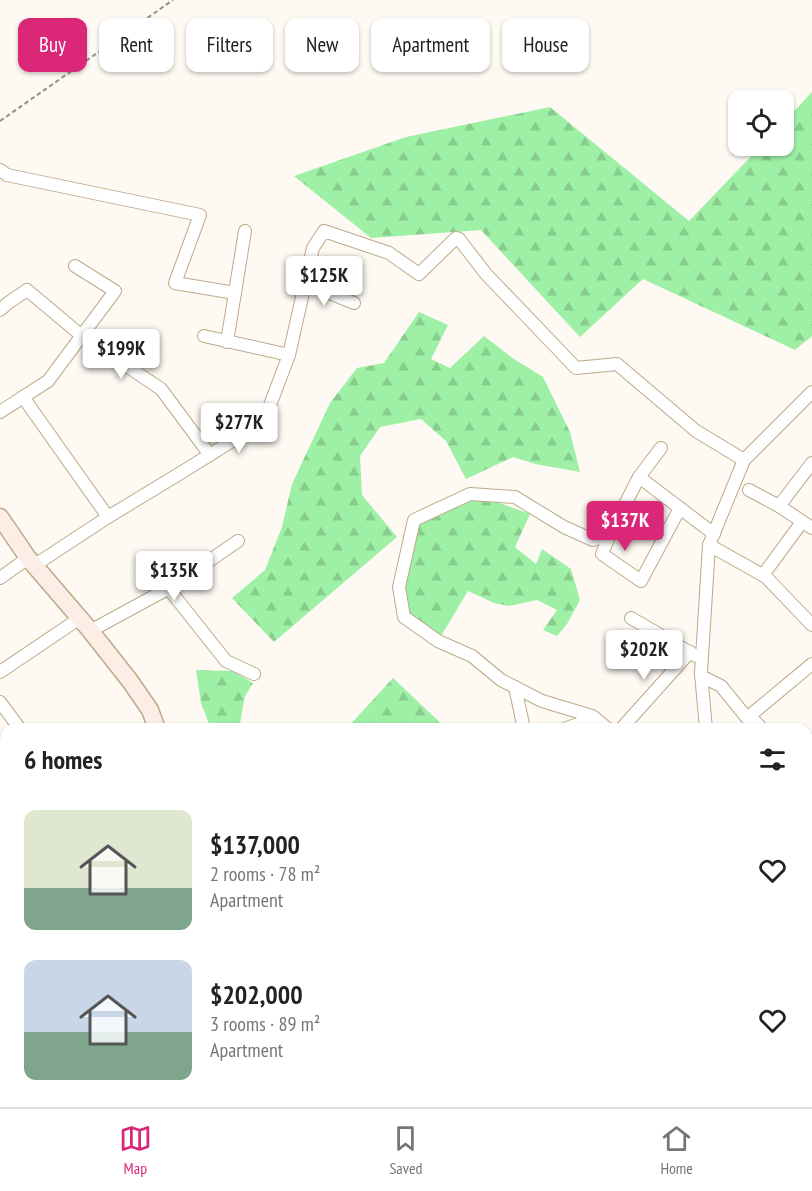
<!DOCTYPE html>
<html lang="en">
<head>
<meta charset="utf-8">
<style>
  body { margin:0; font-family:"PT Sans Narrow",sans-serif; background:#f2f2f2; color:#222; height:100vh; display:flex; flex-direction:column; font-size:22px; white-space:nowrap }
  * { box-sizing:border-box; margin:0 }
  p { font-size:20px; color:#767676 }
  .icon { flex:none; width:33px; height:33px; fill:none; stroke:currentColor; stroke-width:2; stroke-linecap:round; stroke-linejoin:round }
  .map { position:relative; flex:1; overflow:hidden }
  .panel { position:absolute; left:0px; top:723px; width:813px; height:384px; display:flex; flex-direction:column; background:#fff; border-radius:18px 18px 0 0; box-shadow:0 2px 4px #0004 }
  .panel>* { flex:none }
  .top-card { position:absolute; left:18px; top:18px; width:777px; height:54px; display:flex; gap:12px }
  .fabs { position:absolute; left:728px; top:90px; display:grid; gap:12px }
  .fabs a { display:grid; place-items:center; width:66px; height:66px; border-radius:12px; background:#fff; box-shadow:0 2px 4px #0004; font-size:30px }
  .price { position:absolute; translate:-50% -51px; padding:0 14px; border-radius:6px; background:#fff; color:#222; font-size:20px; line-height:39px; filter:drop-shadow(0 2px 3px #0008) }
  .price::after { content:''; position:absolute; left:50%; top:36px; width:18px; height:14px; margin-left:-9px; background:inherit; clip-path:polygon(0 0,100% 0,50% 100%) }
  .price.active { background:#db2777; color:#fff }
  ul { padding:0; list-style:none }
  li { display:flex; align-items:center; gap:18px; height:150px; padding:0 24px }
  li span { display:grid; place-items:center; flex:none; width:168px; height:120px; border-radius:12px; color:#555 }
  li>.icon { margin-inline-start:auto }
  span .icon { width:72px; height:72px; fill:#fffc; stroke-width:1 }
  li b { font-size:26px }
  h2 { display:flex; justify-content:space-between; align-items:center; height:72px; padding:0 24px; font-size:26px }
  .chip { padding:0 21px; border-radius:12px; background:#fff; box-shadow:0 2px 4px #0004; font-size:21px; line-height:54px }
  .chip.active { background:#db2777; color:#fff }
  .menu { display:flex; justify-content:space-around; align-items:center; height:84px; border-top:2px solid #e0e0e0; background:#fff; font-size:16px; color:#767676 }
  .menu a { display:grid; justify-items:center; gap:3px }
  .menu .active { color:#db2777 }
  .map>svg:first-child { display:block }
</style>
</head>
<body>
<div class="map">
<svg width="812" height="1107" viewBox="0 0 812 1107">
  <defs>
    <pattern id="forest-firs" width="22" height="20" patternUnits="userSpaceOnUse" patternTransform="scale(1.5)"><rect width="22" height="20" fill="#9ef0a6"/><path d="M5 1l3.5 6h-7zM16 11l3.5 6h-7z" fill="#88cd8e"/></pattern>
  </defs>
  <rect width="100%" height="100%" fill="#fefaf3"/>
  <g fill="url(#forest-firs)">
    <polygon points="812,92 812,336 795,350 643,279 580,337 481,230 371,238 294,176 406,137 550,107 689,221 761,146 783,146 783,123"/>
    <polygon points="419,312 448,325 431,359 450,368 484,336 514,359 543,377 570,432 580,472 535,464 513,457 466,479 446,441 421,419 380,427 360,456 362,495 397,537 274,642 232,598 265,570 282,527 292,484 330,403 357,368 384,363"/>
    <polygon points="477,495 530,514 515,547 536,564 542,549 571,569 580,600 567,624 557,636 543,630 557,610 537,600 509,606 494,603 468,591 438,641 404,617 399,587 414,520"/>
    <polygon points="196,670 233,671 253,683 245,696 239,729 211,729 201,703"/>
    <polygon points="393,678 447,729 349,729 348,727"/>
    <polygon points="486,1101 656,1101 657,1107 480,1107"/>
  </g>
  <g fill="none" stroke-linecap="round" stroke-linejoin="round">
    <g stroke="#bcaa89" stroke-width="14">
      <g id="street">
        <polyline points="0,170 7,175 200,215 175,283 235,293"/>
        <polyline points="305,283 354,303"/>
        <polyline points="0,310 8,303 27,290 82,336 161,389 210,455"/>
        <polyline points="204,336 289,355"/>
        <polyline points="227,342 245,231"/>
        <polyline points="23,397 108,517"/>
        <polyline points="0,412 48,381 115,291 75,266"/>
        <polyline points="661,448 639,477 714,534"/>
        <polyline points="639,477 610,534 602,554 641,581 680,508"/>
        <polyline points="749,490 779,506 812,528"/>
        <polyline points="779,506 812,463"/>
        <polyline points="709,545 766,577 812,625"/>
        <polyline points="35,565 108,517 179,474 264,421 289,355 313,248 324,231 389,253 419,274 456,238 459,239 486,274 576,368 617,364 696,431 744,460"/>
        <polyline points="763,575 802,522"/>
        <polyline points="0,578 28,558"/>
        <polyline points="168,588 226,661 254,674"/>
        <polyline points="631,618 696,656"/>
        <polyline points="90,631 171,587 238,541"/>
        <polyline points="0,672 80,618"/>
        <polyline points="701,676 721,686 747,718 812,664"/>
        <polyline points="515,687 524,729"/>
        <polyline points="0,702 20,729"/>
        <polyline points="750,716 762,729"/>
        <polyline points="564,729 595,718"/>
        <polyline points="608,729 592,716 542,701 501,680 472,656 438,641 404,617 399,587 414,520 470,494 515,497 564,527 593,540 610,534"/>
        <polyline points="621,729 690,652"/>
        <polyline points="706,729 701,673 709,545 744,460 812,392"/>
        <polyline points="807,777 812,771"/>
        <polyline points="807,879 812,883"/>
        <polyline points="807,932 812,927"/>
        <polyline points="0,990 6,1009"/>
        <polyline points="807,1026 812,1022"/>
        <polyline points="807,1050 812,1056"/>
        <polyline points="33,1101 34,1107"/>
        <polyline points="190,1101 192,1107"/>
        <polyline points="346,1101 348,1107"/>
        <polyline points="688,1101 693,1107"/>
        <polyline points="771,1101 777,1107"/>
        <polyline points="62,1107 77,1101"/>
        <polyline points="466,1107 472,1101"/>
        <polyline points="706,1107 714,1101"/>
      </g>
    </g>
    <g stroke="#bcaa89" stroke-width="19">
      <g id="secondary">
        <polyline points="0,517 28,558 89,629 130,681 150,710 157,729"/>
        <polyline points="253,1107 268,1101"/>
      </g>
    </g>
    <polyline stroke="#958f85" stroke-width="2" stroke-dasharray="4.5 3" stroke-linecap="butt" points="0,121 173,0"/>
    <use href="#street" stroke="#fff" stroke-width="12"/>
    <use href="#secondary" stroke="#fdede7" stroke-width="16"/>
  </g>
</svg>
<div class="fabs">
<a><svg class="icon" aria-label="locate" viewBox="0 0 24 24"><circle cx="12" cy="12" r="6"/><path d="M12 2v4M12 18v4M2 12h4M18 12h4"/></svg></a>
</div>
<b class="price" style="left:324px;top:307px">$125K</b>
<b class="price" style="left:121px;top:380px">$199K</b>
<b class="price" style="left:239px;top:454px">$277K</b>
<b class="price active" style="left:625px;top:552px">$137K</b>
<b class="price" style="left:174px;top:602px">$135K</b>
<b class="price" style="left:644px;top:681px">$202K</b>
<div class="top-card">
<a class="chip active">Buy</a>
<a class="chip">Rent</a>
<a class="chip">Filters</a>
<a class="chip">New</a>
<a class="chip">Apartment</a>
<a class="chip">House</a>
</div>
<section class="panel">
<h2>6 homes<svg class="icon" aria-label="filters" viewBox="0 0 24 24"><path d="M4 7h16M4 17h16"/><circle cx="9" cy="7" r="2"/><circle cx="15" cy="17" r="2"/></svg></h2>
<ul>
<li><span style="background:linear-gradient(#dfe7d0 65%,#7fa58c 0)"><svg class="icon" aria-label="home" viewBox="0 0 24 24"><path d="M3 11l9-7 9 7M6 9v11h12V9"/></svg></span><div><b>$137,000</b><p>2 rooms · 78 m²</p><p>Apartment</p></div><svg class="icon" aria-label="heart" viewBox="0 0 24 24"><path d="M12 20l-8-8c-3-5 5-10 8-4 3-6 11-1 8 4z"/></svg></li>
<li><span style="background:linear-gradient(#c9d6e8 60%,#7fa58c 0)"><svg class="icon" aria-label="home" viewBox="0 0 24 24"><path d="M3 11l9-7 9 7M6 9v11h12V9"/></svg></span><div><b>$202,000</b><p>3 rooms · 89 m²</p><p>Apartment</p></div><svg class="icon" aria-label="heart" viewBox="0 0 24 24"><path d="M12 20l-8-8c-3-5 5-10 8-4 3-6 11-1 8 4z"/></svg></li>
</ul>
</section>
</div>
<nav class="menu">
<a class="active"><svg class="icon" aria-label="map" viewBox="0 0 24 24"><path d="M3 6l6-2 6 2 6-2v14l-6 2-6-2-6 2zM9 4v14M15 6v14"/></svg>Map</a>
<a><svg class="icon" aria-label="saved" viewBox="0 0 24 24"><path d="M7 4h10v16l-5-4-5 4z"/></svg>Saved</a>
<a><svg class="icon" aria-label="home" viewBox="0 0 24 24"><path d="M3 11l9-7 9 7M6 9v11h12V9"/></svg>Home</a>
</nav>
</body>
</html>
